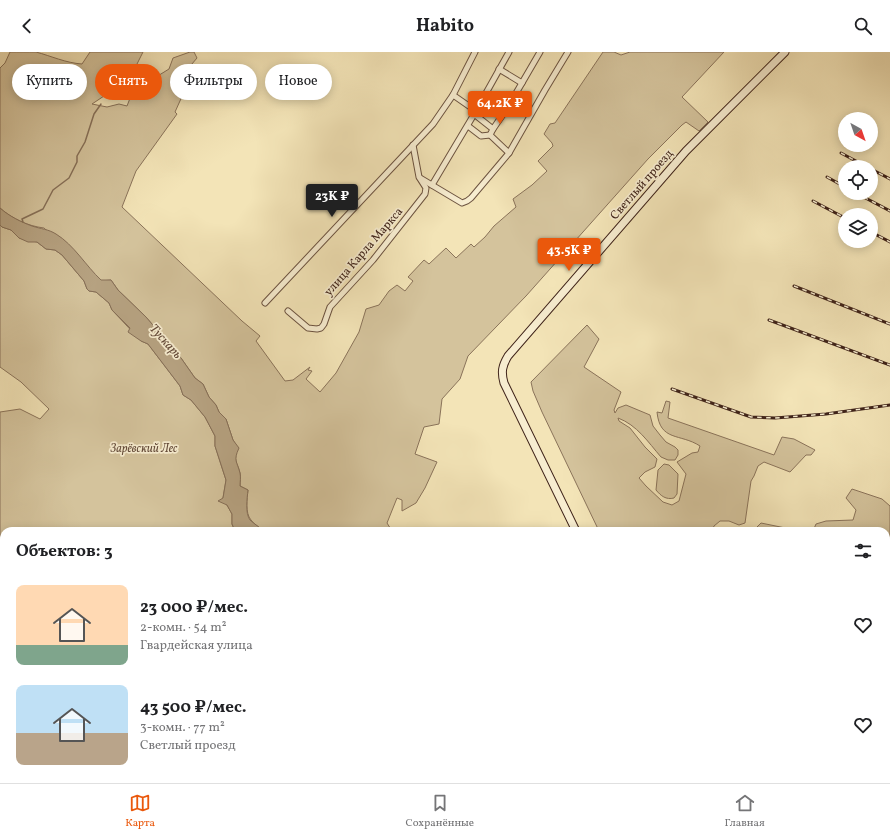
<!DOCTYPE html>
<html lang="ru">
<head>
<meta charset="utf-8">
<style>
  body { margin:0; font-family:Vollkorn,serif; background:#f2f2f2; color:#202124; height:100vh; display:flex; flex-direction:column; font-size:15px; white-space:nowrap }
  * { box-sizing:border-box; margin:0 }
  p { font-size:13px; color:#757577 }
  .icon { flex:none; width:22px; height:22px; fill:none; stroke:currentColor; stroke-width:2; stroke-linecap:round; stroke-linejoin:round }
  .map { position:relative; flex:1; overflow:hidden }
  .drawer { position:absolute; left:0px; top:475px; width:890px; height:256px; display:flex; flex-direction:column; background:#fff; border-radius:12px 12px 0 0; box-shadow:0 2px 10px #0003 }
  .drawer>* { flex:none }
  .banner { position:absolute; left:12px; top:12px; width:400px; height:36px; display:flex; gap:8px }
  .needle { width:26px; rotate:140deg }
  .buttons { position:absolute; left:838px; top:60px; display:grid; gap:8px }
  .buttons a { display:grid; place-items:center; width:40px; height:40px; border-radius:50%; background:#fff; box-shadow:0 2px 10px #0003; font-size:20px }
  .price { position:absolute; translate:-50% -34px; padding:0 9px; border-radius:4px; background:#ea580c; color:#fff; font-size:13px; line-height:26px; filter:drop-shadow(0 1px 2px #0008) }
  .price::after { content:''; position:absolute; left:50%; top:24px; width:12px; height:9px; margin-left:-6px; background:inherit; clip-path:polygon(0 0,100% 0,50% 100%) }
  .price.selected { background:#222; color:#fff }
  ul { padding:0; list-style:none }
  li { display:flex; align-items:center; gap:12px; height:100px; padding:0 16px }
  li span { display:grid; place-items:center; flex:none; width:112px; height:80px; border-radius:8px; color:#555 }
  li>.icon { margin-inline-start:auto }
  span .icon { width:48px; height:48px; fill:#fffc; stroke-width:1 }
  li b { font-size:17px }
  h2 { display:flex; justify-content:space-between; align-items:center; height:48px; padding:0 16px; font-size:17px }
  .chip { padding:0 14px; border-radius:18px; background:#fff; box-shadow:0 2px 10px #0003; font-size:14px; line-height:36px }
  .chip.selected { background:#ea580c; color:#fff }
  header { display:flex; justify-content:space-between; align-items:center; height:52px; padding:0 16px; background:#fff; font-size:18px; font-weight:700 }
  .dock { display:flex; justify-content:space-around; align-items:center; height:56px; border-top:1px solid #e0e0e0; background:#fff; font-size:11px; color:#757577 }
  .dock a { display:grid; justify-items:center; gap:2px }
  .dock .selected { color:#ea580c }
  .map>svg:first-child { display:block }
</style>
</head>
<body>
<header><svg class="icon" aria-label="back" viewBox="0 0 24 24"><path d="M15 5l-7 7 7 7"/></svg>Habito<svg class="icon" aria-label="search" viewBox="0 0 24 24"><circle cx="10" cy="10" r="6"/><path d="M15 15l6 6"/></svg></header>
<div class="map">
<svg width="890" height="731" viewBox="0 0 890 731">
  <rect width="100%" height="100%" fill="#f3e4b7"/>
  <filter id="stains"><feTurbulence type="fractalNoise" baseFrequency=".005" numOctaves="4"/><feColorMatrix values="0 0 0 0 .2 0 0 0 0 .09 0 0 0 0 .02 0 0 0 .5 -.17"/></filter>
  <radialGradient id="worn" r=".72"><stop offset=".6" stop-color="#630" stop-opacity="0"/><stop offset="1" stop-color="#630" stop-opacity=".3"/></radialGradient>
  <g fill="#d4c39c" stroke="#8a735a">
    <path d="M10,0C18,0 28,0 36,0C51,4 66,11 82,12L90,0H143L134,18L110,40L92,52L107,55L119,52L127,54L134,36L145,15L156,25L169,17L173,6L190,0H194L197,6L186,19L184,40L175,60L177,62L136,119L122,155L242,269L260,284L256,289L285,329L293,328L310,315L308,318L312,319L306,327L320,340L336,321L359,280L366,257L379,253L389,239L397,233L405,239L413,229L408,225L424,208L429,212L446,196L456,206L471,192L474,195L485,185L494,174L516,155L513,147L532,133L547,119L538,109L553,94L552,91L544,82L550,72L555,71L603,0H614L621,3L630,0H724L682,45L708,70L699,79L686,70L682,73L648,107L526,244L468,304L460,327L442,347L439,372L424,375L415,402L437,410L425,436L416,451L402,459V448L397,446L387,471L392,479H263C260,476 254,472 251,468C245,461 247,447 248,438L240,434C240,430 241,425 240,421C237,409 233,409 238,396L233,388L226,367L219,360L216,353L209,345L203,332L195,326L181,306L146,265L118,238L111,228L101,229L44,176C28,174 12,167 0,156V16L5,11Z"/>
    <polygon points="0,173 2,175 11,178 19,186 37,190 46,197 55,198 62,203 84,229 87,237 89,239 96,240 109,251 112,258 141,289 148,292 180,334 183,343 191,348 205,365 215,384 215,394 226,428 223,446 232,462 232,472 235,479 4,479 4,727 191,727 190,731 0,731 0,360 20,357 40,367 49,357 21,330 0,315"/>
    <path d="M587,273L599,287L584,315L621,340L614,358L615,361L618,356L626,353L650,363L653,374L660,383L666,390L675,395L678,398V403L675,408H668L661,405C648,390 637,373 618,366L619,369L630,376L645,395L657,407L655,415L645,420L639,426L646,434L663,450L672,453L679,449L686,422L677,410L692,401L698,400L700,394C680,381 660,390 657,360L662,361L666,349L670,350L668,366L774,403L782,385L794,387L815,398L811,403H806L790,420L764,410L758,414L754,424L751,429L745,471L739,473L729,469H720L714,474L712,479H599L542,360L533,339L531,330Z"/>
    <path d="M664,412L669,413L678,422L677,442L674,446C666,448 661,444 656,438L658,418Z"/>
    <polygon points="852,437 882,447 890,454 890,605 886,607 886,479 813,479 816,472 826,469 853,468 856,458 846,446"/>
    <polygon points="761,471 800,479 753,479"/>
    <polygon points="537,727 691,727 689,731 539,731"/>
  </g>
  <path fill="#b6a281" stroke="#866f57" d="M0,156C9,164 21,170 32,174C41,177 48,177 56,182C74,193 86,214 101,228H111L118,238L146,265L181,306L195,326L203,332L209,345L216,353L219,360L226,367L233,388L239,396C233,409 237,409 240,421C241,425 240,430 240,434L248,438C247,447 245,461 250,468C254,472 260,475 263,479H235L232,472V462L227,453L218,449L223,446L226,428L215,394V384L205,365L191,348L183,343L180,334L148,292L141,289L128,280L130,276L112,258L109,251L96,240L89,239L87,237L84,229L62,203L55,198L46,197L37,190H28L19,186L11,178L2,175L0,173Z"/>
  <g fill="none" stroke-linecap="round" stroke-linejoin="round">
    <polyline stroke="#866f57" stroke-width="1.5" points="23,170 22,167 43,157 53,138 69,126 77,110 77,104 85,90 94,62 101,52"/>
    <g stroke="#6c5340" stroke-width="7">
      <g id="street">
        <polyline points="499,17 522,31"/>
        <polyline points="453,43 476,59"/>
        <polyline points="474,62 493,77 490,83 509,101"/>
        <polyline points="468,74 481,84 490,83"/>
        <polyline points="493,77 508,55 540,0"/>
        <polyline points="420,126 462,151 467,149 471,146 509,101 545,38 568,0"/>
        <polyline points="432,133 476,59 509,0"/>
        <polyline points="265,251 433,72 453,43 475,0"/>
        <polyline points="288,259 308,276 317,277 321,276 324,272 330,255 373,208 425,142 426,136 419,125 413,93"/>
        <polyline points="265,727 265,731"/>
        <polyline points="365,727 366,731"/>
        <polyline points="434,731 446,727"/>
      </g>
    </g>
    <g stroke="#3f2319" stroke-width="9">
      <g id="secondary">
        <path d="M576,479L504,331C501,320 502,314 508,304L686,99L785,0"/>
        <polyline points="538,727 539,731"/>
      </g>
    </g>
    <use href="#street" stroke="#f7edd0" stroke-width="5"/>
    <use href="#secondary" stroke="#f7edd0" stroke-width="7"/>
    <g stroke="#3f2319" stroke-width="3">
      <g id="rail">
        <polyline points="841,101 867,115"/>
        <polyline points="871,117 890,127"/>
        <polyline points="827,125 845,135"/>
        <polyline points="856,141 890,159"/>
        <polyline points="813,149 845,166"/>
        <polyline points="871,180 890,190"/>
        <polyline points="794,234 890,272"/>
        <polyline points="769,268 890,313"/>
        <polyline points="672,337 751,365 775,366 826,362 890,353"/>
      </g>
    </g>
    <use href="#rail" stroke="#f7edd0" stroke-width="1.5" stroke-dasharray="4.5" stroke-linecap="butt"/>
  </g>
  <g text-anchor="middle" dominant-baseline="central" stroke-width="3.5" stroke-linejoin="round" paint-order="stroke">
    <g font-size="12" fill="#3f2319" stroke="#f7edd0">
      <text transform="translate(642 133) rotate(-49)">Светлый проезд</text>
      <text transform="translate(364 200) rotate(-49)">улица Карла Маркса</text>
    </g>
    <g font-size="12" font-style="italic" fill="#644b3a" stroke="#f7edd0">
      <text x="144" y="397">Зарёвский Лес</text>
    </g>
    <g font-size="13" font-style="italic" fill="#634938" stroke="#f7edd0">
      <text transform="translate(165 290) rotate(48)">Тускарь</text>
    </g>
  </g>
  <rect width="100%" height="100%" filter="url(#stains)"/>
  <rect width="100%" height="100%" fill="url(#worn)"/>
</svg>
<div class="buttons">
<a><svg class="needle" viewBox="-14 -14 28 28"><path d="M0-13l5 13h-10z" fill="#e53935"/><path d="M0 13l5-13h-10z" fill="#757577"/></svg></a>
<a><svg class="icon" aria-label="locate" viewBox="0 0 24 24"><circle cx="12" cy="12" r="6"/><path d="M12 2v4M12 18v4M2 12h4M18 12h4"/></svg></a>
<a><svg class="icon" aria-label="layers" viewBox="0 0 24 24"><path d="M12 4l9 5-9 5-9-5zM3 14l9 5 9-5"/></svg></a>
</div>
<b class="price" style="left:500px;top:73px">64.2K ₽</b>
<b class="price selected" style="left:332px;top:166px">23K ₽</b>
<b class="price" style="left:569px;top:220px">43.5K ₽</b>
<div class="banner">
<a class="chip">Купить</a>
<a class="chip selected">Снять</a>
<a class="chip">Фильтры</a>
<a class="chip">Новое</a>
</div>
<section class="drawer">
<h2>Объектов: 3<svg class="icon" aria-label="filters" viewBox="0 0 24 24"><path d="M4 7h16M4 17h16"/><circle cx="9" cy="7" r="2"/><circle cx="15" cy="17" r="2"/></svg></h2>
<ul>
<li><span style="background:linear-gradient(#ffd9b3 75%,#7fa58c 0)"><svg class="icon" aria-label="home" viewBox="0 0 24 24"><path d="M3 11l9-7 9 7M6 9v11h12V9"/></svg></span><div><b>23 000 ₽/мес.</b><p>2-комн. · 54 m²</p><p>Гвардейская улица</p></div><svg class="icon" aria-label="heart" viewBox="0 0 24 24"><path d="M12 20l-8-8c-3-5 5-10 8-4 3-6 11-1 8 4z"/></svg></li>
<li><span style="background:linear-gradient(#bfe0f5 60%,#b9a48a 0)"><svg class="icon" aria-label="home" viewBox="0 0 24 24"><path d="M3 11l9-7 9 7M6 9v11h12V9"/></svg></span><div><b>43 500 ₽/мес.</b><p>3-комн. · 77 m²</p><p>Светлый проезд</p></div><svg class="icon" aria-label="heart" viewBox="0 0 24 24"><path d="M12 20l-8-8c-3-5 5-10 8-4 3-6 11-1 8 4z"/></svg></li>
</ul>
</section>
</div>
<nav class="dock">
<a class="selected"><svg class="icon" aria-label="map" viewBox="0 0 24 24"><path d="M3 6l6-2 6 2 6-2v14l-6 2-6-2-6 2zM9 4v14M15 6v14"/></svg>Карта</a>
<a><svg class="icon" aria-label="saved" viewBox="0 0 24 24"><path d="M7 4h10v16l-5-4-5 4z"/></svg>Сохранённые</a>
<a><svg class="icon" aria-label="home" viewBox="0 0 24 24"><path d="M3 11l9-7 9 7M6 9v11h12V9"/></svg>Главная</a>
</nav>
</body>
</html>
